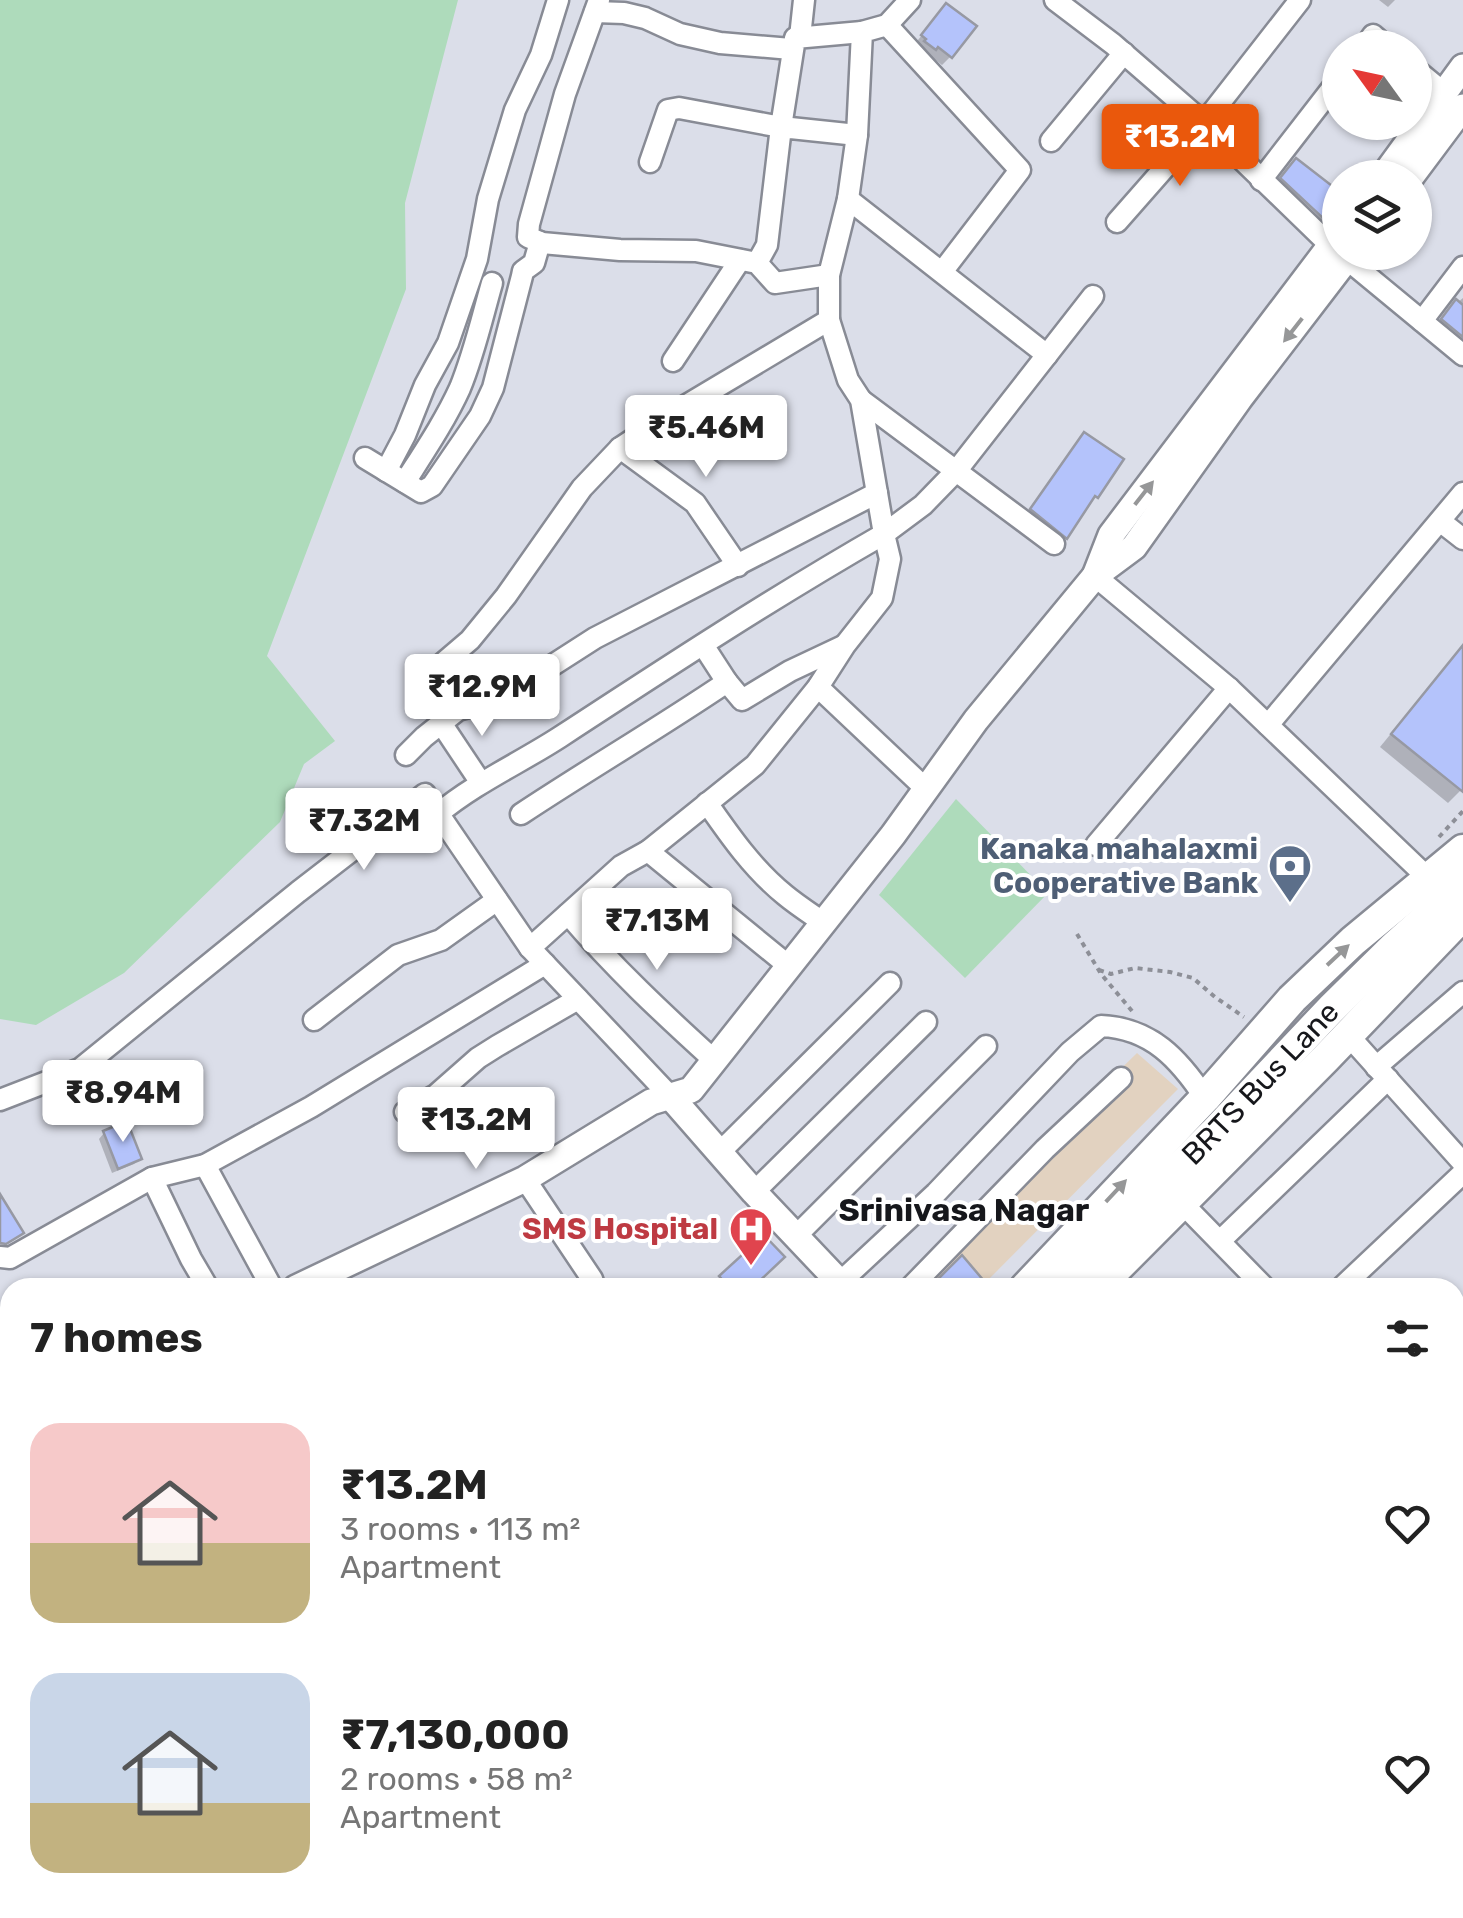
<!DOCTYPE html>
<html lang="en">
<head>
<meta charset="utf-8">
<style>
  body { margin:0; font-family:Rubik,sans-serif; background:#f6f6f6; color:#222; height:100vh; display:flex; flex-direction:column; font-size:38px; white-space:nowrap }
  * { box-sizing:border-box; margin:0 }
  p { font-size:32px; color:#767676 }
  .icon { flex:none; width:55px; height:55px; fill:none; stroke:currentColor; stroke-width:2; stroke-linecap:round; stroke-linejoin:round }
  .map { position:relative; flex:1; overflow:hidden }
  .details { position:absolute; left:0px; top:1278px; width:1465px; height:642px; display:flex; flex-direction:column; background:#fff; border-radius:30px 30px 0 0; box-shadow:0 2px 8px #0004 }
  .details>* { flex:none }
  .needle { width:65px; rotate:303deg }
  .fabs { position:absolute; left:1322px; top:30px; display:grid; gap:20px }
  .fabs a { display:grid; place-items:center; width:110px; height:110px; border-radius:50%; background:#fff; box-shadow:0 2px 8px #0004; font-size:50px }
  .price { position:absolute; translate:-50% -85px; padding:0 22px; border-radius:10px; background:#fff; color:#222; font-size:32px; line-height:65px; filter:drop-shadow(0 2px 5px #0008) }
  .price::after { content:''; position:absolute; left:50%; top:60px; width:30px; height:22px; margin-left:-15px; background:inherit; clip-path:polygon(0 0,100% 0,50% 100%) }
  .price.active { background:#ea580c; color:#fff }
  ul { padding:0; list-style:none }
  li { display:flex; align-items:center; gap:30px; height:250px; padding:0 30px }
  li span { display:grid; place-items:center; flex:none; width:280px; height:200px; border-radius:30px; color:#555 }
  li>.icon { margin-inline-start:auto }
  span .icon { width:120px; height:120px; fill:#fffc; stroke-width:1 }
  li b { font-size:42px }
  h2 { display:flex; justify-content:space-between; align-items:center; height:120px; padding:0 30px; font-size:42px }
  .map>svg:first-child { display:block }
</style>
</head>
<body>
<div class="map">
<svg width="1463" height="1918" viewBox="0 0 1463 1918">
  <rect width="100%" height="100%" fill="#dbdee9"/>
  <g fill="#e2d2c0">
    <polygon points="1137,1053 1178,1089 981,1287 896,1288"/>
    <polygon points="10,1879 10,1910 143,1910 125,1918 0,1918 0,1883"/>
  </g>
  <g fill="#cdd2e4">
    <polygon points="1463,1653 1463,1793 1455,1795 1455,1658"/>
    <polygon points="1463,1822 1463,1918 781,1918 796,1910 1455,1910 1455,1826"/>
  </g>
  <g fill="#aedbbb">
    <polygon points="0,0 458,0 405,203 406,289 267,656 335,741 304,764 280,822 124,973 36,1025 0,1019"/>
    <polygon points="956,799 1048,893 965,978 879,895"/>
  </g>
  <g fill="#0003">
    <polygon points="1379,0 1395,0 1388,7"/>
    <polygon points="938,15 951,56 942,65 928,54 925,57 914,45"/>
    <polygon points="1287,170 1340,195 1340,199 1316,228 1273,188"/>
    <polygon points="1463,298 1463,353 1434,329 1447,311"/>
    <polygon points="1084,435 1096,496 1087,504 1065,537 1056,546 1023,519 1075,444"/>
    <polygon points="1463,662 1463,788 1448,803 1380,747 1444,669"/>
    <polygon points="104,1133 140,1158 134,1164 112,1173 99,1139"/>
    <polygon points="764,1238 749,1288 713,1288 712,1287"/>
    <polygon points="953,1267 987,1288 933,1288"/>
  </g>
  <g fill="#b4c3fb" stroke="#9799a3" stroke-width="2.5">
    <polygon points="946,3 977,26 952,58 938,47 936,50 924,41 926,39 921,35"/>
    <polygon points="1296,158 1340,192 1340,203 1326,221 1280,178"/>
    <polygon points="1456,299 1463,305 1463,337 1441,319"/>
    <polygon points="1084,432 1124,459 1098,498 1095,496 1067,539 1030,509"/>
    <polygon points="1463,645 1463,792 1391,734"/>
    <polygon points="127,1121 142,1159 118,1169 103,1131"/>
    <polygon points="0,1194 24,1233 6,1244 0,1243"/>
    <polygon points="764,1235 785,1257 752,1288 730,1288 719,1276"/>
    <polygon points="962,1255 990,1288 947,1288 939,1278"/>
  </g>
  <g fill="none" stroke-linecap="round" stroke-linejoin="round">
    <polyline stroke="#bdc0ca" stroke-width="25" stroke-dasharray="25 12" stroke-linecap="butt" points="1435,1910 1441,1918"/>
    <g stroke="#888b95" stroke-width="25">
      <g id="minor">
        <polyline points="599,0 565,94 529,224 528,237 542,243 620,250 696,251 757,263 775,283 829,275"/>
        <polyline points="1055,0 1113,44 1204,123 1300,0"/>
        <polyline points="595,12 624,13 645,18 680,34 720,43 791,49"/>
        <polyline points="887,25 1020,170 942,272"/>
        <polyline points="800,37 804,0"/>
        <polyline points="1364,48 1373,35 1388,48"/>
        <polyline points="1415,69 1444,93"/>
        <polyline points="1051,141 1124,53"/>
        <polyline points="650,162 668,110 679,108 781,127 795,38 862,32"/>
        <polyline points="1261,180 1340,78"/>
        <polyline points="848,199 1047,355"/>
        <polyline points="1117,222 1204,123 1331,246 1463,355"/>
        <polyline points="757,263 767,245 781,127 857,135"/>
        <polyline points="1422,321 1463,267"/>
        <polyline points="673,361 740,260"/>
        <polyline points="861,400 1054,544"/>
        <polyline points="620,448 695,503 738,566"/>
        <polyline points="365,458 421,492 432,486 480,416 493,388 522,276 523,271 534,263 540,242"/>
        <polyline points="386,471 405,435 425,385 448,343 477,259 488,199 515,110 541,55 558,0"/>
        <path d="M405,482C424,452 445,421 460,388C474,354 482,318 492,283"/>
        <polyline points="1440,521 1463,539"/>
        <polyline points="1095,576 1229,688 1428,878"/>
        <polyline points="703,645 727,682"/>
        <polyline points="429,675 470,640 506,596 582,488 620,448 665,418 829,320"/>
        <polyline points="818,687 926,789"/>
        <polyline points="441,723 481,783"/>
        <polyline points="1268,725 1463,493"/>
        <polyline points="406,755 424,737 458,710 500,699 595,638 877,493"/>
        <path d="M707,803C730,836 753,869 785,895C797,905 811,914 824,923"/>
        <path d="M438,814C475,783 520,763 560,737C667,667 774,597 884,534L861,400L848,380L829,320V275L848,199L857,135L862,32L887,25L910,0"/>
        <path d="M521,814C589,769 659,728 727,682L742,700L790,671L843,646"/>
        <polyline points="1096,845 1229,688"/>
        <polyline points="648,851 790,967"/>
        <path d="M568,914C613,967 663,1014 715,1061"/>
        <polyline points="530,948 621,866 648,851 755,765 818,687 845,645 882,598 890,559 884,534 923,505 957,470 1093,296"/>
        <polyline points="314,1020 398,955 441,940 497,900"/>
        <polyline points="1348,1035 1463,1163"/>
        <polyline points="1376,1067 1463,992"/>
        <polyline points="0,1100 80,1069 298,892 425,794 530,948 670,1096"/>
        <polyline points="405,1112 436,1095 478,1058 497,1046 578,999"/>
        <polyline points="721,1151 890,983"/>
        <polyline points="205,1165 272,1288"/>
        <polyline points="152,1178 191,1259 208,1288"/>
        <polyline points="525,1179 592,1279 595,1288"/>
        <polyline points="754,1192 926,1022"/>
        <polyline points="1182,1203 1265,1288"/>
        <polyline points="796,1236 986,1046"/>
        <polyline points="1220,1241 1388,1079"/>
        <polyline points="0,1257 10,1258 152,1178 205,1165 311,1107 545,964"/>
        <path d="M834,1288L936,1193L1070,1052L1101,1026C1151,1028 1179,1059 1205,1098"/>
        <polyline points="910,1288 1045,1149 1121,1078"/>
        <polyline points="1341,1288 1463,1173"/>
        <polyline points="1455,1344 1463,1337"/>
        <polyline points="1455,1466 1463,1471"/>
        <polyline points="1455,1637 1463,1632"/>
        <polyline points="0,1838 10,1833"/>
        <polyline points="591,1918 651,1910"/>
      </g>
    </g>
    <g stroke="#888b95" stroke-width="30">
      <g id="tertiary">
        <polyline points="1382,178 1463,67"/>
        <polyline points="1410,178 1463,107"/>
        <polyline points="1095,576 1111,535 1340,233"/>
        <polyline points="670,1096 754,1192 845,1288"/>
        <polyline points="296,1288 525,1179 651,1102 691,1090 893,835 976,720 1095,576 1134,547 1240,398 1352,252"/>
        <polyline points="0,1433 10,1429"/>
        <polyline points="1455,1808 1463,1806"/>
      </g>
    </g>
    <g stroke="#888b95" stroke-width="32">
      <polyline id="secondary" points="418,1918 422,1910"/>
    </g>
    <g stroke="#888b95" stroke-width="35">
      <g id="primary">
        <polyline points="1025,1288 1205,1098 1292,999 1353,941 1463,850"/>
        <path id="s1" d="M1058,1288L1214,1133L1331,1009L1394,947L1449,898L1463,881"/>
        <polyline points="1097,1288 1325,1059 1463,915"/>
        <polyline points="186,1918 203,1910"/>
        <polyline points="232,1918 250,1910"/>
        <polyline points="292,1918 309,1910"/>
      </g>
    </g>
    <g stroke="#8d8f97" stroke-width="4" stroke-dasharray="5 5" stroke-linecap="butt">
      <polyline points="1439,837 1463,811"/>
      <polyline points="1077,934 1101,974 1132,1011"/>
      <polyline points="1099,970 1111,974 1135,968 1170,972 1193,978 1215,997 1244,1017"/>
      <polyline points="147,1918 162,1912"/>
    </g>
    <use href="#minor" stroke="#fff" stroke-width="20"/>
    <use href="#tertiary" stroke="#fff" stroke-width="25"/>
    <use href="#secondary" stroke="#fff" stroke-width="28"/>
    <use href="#primary" stroke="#fff" stroke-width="30"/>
    <g stroke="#5b5d64" stroke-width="9">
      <g id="rail">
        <polyline points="1455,1739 1463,1739"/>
        <polyline points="1455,1864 1463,1858"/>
        <polyline points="880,1918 892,1910"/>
        <polyline points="1410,1918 1420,1910"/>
      </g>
    </g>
    <use href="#rail" stroke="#fff" stroke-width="5" stroke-dasharray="15" stroke-linecap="butt"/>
  </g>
  <defs><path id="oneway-solid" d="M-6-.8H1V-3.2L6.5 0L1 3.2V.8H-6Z" transform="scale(2.5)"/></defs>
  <g fill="#969798">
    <use href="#oneway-solid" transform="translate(1293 330) rotate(128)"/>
    <use href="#oneway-solid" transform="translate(1144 493) rotate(-52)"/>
    <use href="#oneway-solid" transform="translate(1338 955) rotate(-43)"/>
    <use href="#oneway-solid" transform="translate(1116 1191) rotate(-47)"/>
  </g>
  <defs>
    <g id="bank-pin" transform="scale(2.25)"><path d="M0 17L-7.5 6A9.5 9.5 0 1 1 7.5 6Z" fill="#5c6f8a" stroke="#fff"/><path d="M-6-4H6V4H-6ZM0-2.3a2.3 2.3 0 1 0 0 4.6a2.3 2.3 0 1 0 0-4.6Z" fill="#fff"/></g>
    <g id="hospital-pin" transform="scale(2.25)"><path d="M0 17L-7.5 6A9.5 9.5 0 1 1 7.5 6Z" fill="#e0444e" stroke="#fff"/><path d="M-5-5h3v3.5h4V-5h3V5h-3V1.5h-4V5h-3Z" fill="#fff"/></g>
  </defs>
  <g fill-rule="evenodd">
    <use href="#bank-pin" x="1290" y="866"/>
    <use href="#hospital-pin" x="751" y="1229"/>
  </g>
  <g text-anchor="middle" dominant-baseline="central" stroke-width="8" stroke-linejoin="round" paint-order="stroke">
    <g font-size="30" font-weight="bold" fill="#4e5e75" stroke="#fff" text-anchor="end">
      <text x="1258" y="849">Kanaka mahalaxmi<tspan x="1258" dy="34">Cooperative Bank</tspan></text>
    </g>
    <g font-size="30" fill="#16171b" stroke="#fff">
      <text stroke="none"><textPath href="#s1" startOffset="288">BRTS Bus Lane</textPath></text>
    </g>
    <g font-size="30" font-weight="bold" fill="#be3a42" stroke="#fff" text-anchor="end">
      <text x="718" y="1229">SMS Hospital</text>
    </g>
    <g font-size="32" font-weight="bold" fill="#16171b" stroke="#fff">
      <text x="964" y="1210">Srinivasa Nagar</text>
    </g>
  </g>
</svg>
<div class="fabs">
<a><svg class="needle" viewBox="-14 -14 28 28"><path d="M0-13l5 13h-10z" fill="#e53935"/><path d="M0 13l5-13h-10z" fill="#767676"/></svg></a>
<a><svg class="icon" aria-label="layers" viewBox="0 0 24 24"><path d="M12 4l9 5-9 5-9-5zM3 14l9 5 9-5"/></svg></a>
</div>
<b class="price active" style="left:1180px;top:189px">₹13.2M</b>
<b class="price" style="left:706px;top:480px">₹5.46M</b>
<b class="price" style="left:482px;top:739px">₹12.9M</b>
<b class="price" style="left:364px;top:873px">₹7.32M</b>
<b class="price" style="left:657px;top:973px">₹7.13M</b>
<b class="price" style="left:123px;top:1145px">₹8.94M</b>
<b class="price" style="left:476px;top:1172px">₹13.2M</b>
<section class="details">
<h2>7 homes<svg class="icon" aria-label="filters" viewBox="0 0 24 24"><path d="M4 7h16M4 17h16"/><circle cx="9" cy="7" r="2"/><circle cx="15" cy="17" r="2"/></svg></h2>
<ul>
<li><span style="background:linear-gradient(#f6c9c9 60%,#c2b280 0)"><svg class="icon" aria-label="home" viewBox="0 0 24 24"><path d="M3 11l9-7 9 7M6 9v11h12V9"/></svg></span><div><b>₹13.2M</b><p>3 rooms · 113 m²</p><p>Apartment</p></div><svg class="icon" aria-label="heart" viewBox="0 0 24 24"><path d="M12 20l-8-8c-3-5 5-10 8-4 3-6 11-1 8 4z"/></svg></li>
<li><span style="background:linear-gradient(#c9d6e8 65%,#c2b280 0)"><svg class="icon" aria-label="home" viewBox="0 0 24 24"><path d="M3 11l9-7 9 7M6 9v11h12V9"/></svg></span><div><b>₹7,130,000</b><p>2 rooms · 58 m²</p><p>Apartment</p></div><svg class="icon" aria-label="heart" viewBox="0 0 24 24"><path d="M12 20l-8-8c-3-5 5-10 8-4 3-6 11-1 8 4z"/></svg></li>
</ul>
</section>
</div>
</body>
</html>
